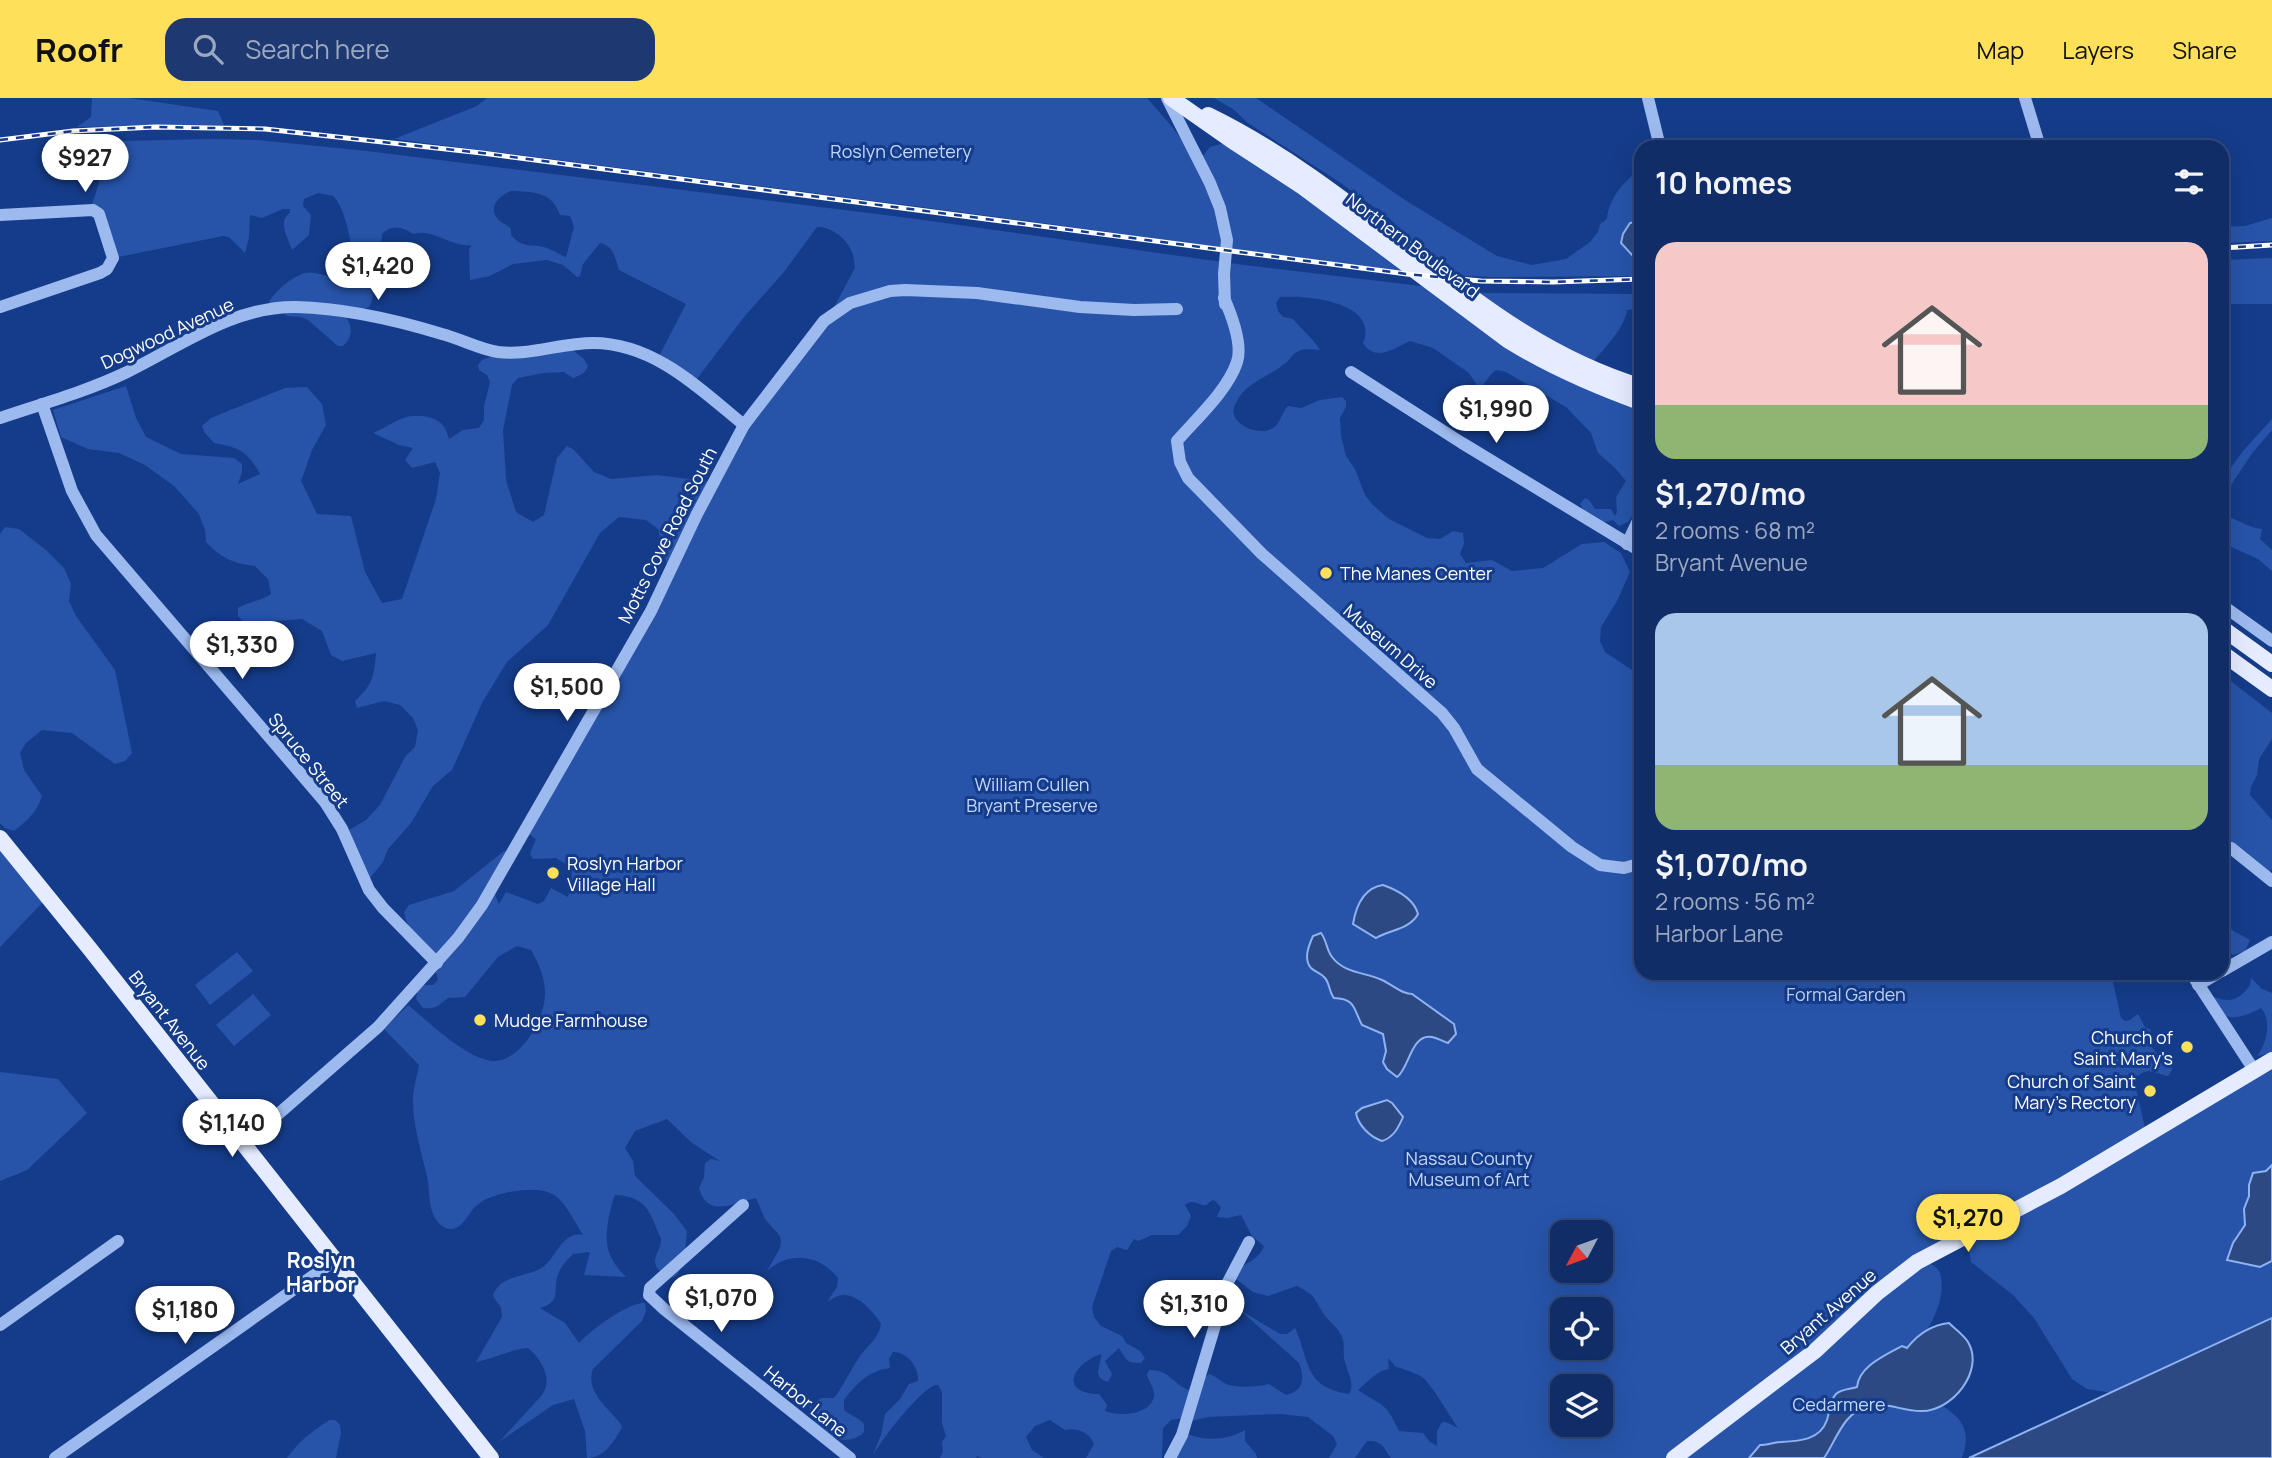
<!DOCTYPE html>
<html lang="en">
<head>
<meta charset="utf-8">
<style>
  body { margin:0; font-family:Manrope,sans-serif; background:#1e3971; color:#f1f3f6; height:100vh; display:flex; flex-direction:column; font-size:26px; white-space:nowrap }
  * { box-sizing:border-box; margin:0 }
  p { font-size:23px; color:#9ca8c0 }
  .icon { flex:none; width:38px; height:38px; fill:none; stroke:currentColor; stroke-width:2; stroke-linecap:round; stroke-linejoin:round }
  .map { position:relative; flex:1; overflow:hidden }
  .drawer { position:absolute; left:1634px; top:42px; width:595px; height:840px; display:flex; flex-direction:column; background:#102d68; border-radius:21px; box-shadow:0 7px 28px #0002,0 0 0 2px #30497c }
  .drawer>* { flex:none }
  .needle { width:46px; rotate:229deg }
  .fabs { position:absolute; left:1550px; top:1122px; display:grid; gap:14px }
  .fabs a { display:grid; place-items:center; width:63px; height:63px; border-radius:14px; background:#102d68; box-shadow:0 7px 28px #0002,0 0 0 2px #30497c; font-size:35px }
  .price { position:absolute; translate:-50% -60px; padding:0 16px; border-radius:24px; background:#fff; color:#222; font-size:23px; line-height:46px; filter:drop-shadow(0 2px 4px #0008) }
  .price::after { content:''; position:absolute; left:50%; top:42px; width:21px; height:16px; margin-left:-10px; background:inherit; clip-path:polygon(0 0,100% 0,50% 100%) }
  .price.on { background:#ffe05b; color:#111 }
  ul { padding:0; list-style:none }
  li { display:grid; align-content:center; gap:14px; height:371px; padding:0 21px }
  li span { display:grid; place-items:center; height:217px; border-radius:21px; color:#555 }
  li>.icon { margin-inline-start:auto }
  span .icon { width:126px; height:126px; fill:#fffc; stroke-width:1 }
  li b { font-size:30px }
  h2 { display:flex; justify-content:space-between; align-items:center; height:84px; padding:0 21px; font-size:30px }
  header { display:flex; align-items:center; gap:42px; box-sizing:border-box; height:98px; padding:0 35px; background:#ffe05b; color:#111 }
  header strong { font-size:33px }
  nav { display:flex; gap:38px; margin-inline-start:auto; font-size:24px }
  .search { width:490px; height:63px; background:#1e3971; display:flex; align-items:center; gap:18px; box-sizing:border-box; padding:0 24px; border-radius:21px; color:#9ca8c0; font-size:26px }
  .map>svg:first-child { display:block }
</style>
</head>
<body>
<header>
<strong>Roofr</strong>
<div class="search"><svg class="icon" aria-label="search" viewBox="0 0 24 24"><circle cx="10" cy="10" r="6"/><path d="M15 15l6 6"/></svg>Search here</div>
<nav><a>Map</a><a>Layers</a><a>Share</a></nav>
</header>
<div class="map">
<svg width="2272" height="1360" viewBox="0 0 2272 1360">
  <rect width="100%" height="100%" fill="#153c8a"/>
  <g fill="#2754a9" fill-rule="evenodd">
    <polygon points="92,0 129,0 218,13 224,27 77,29 91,19"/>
    <path d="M487,0H1147L1173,30L1198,64L1210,49L1231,43L1404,175C1068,127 731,84 394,41L477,8Z"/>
    <path d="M1214,0H1256L1408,104L1497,158L1532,167L1566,161L1590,144L1598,134L1600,126L1607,121C1609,99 1625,82 1641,71V178L1493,179L1443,177L1406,149L1402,133L1389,120L1338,83L1248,25L1233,11Z"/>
    <path d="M212,41L257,42L367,53L909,120L1244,167L1437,190L1641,305V391C1626,401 1634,402 1634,415L1628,424L1619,428L1613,422L1602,425L1585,414L1580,406L1585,400L1589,402L1595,411H1611L1615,418L1617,414L1616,399L1626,383L1614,369L1598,355L1591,335L1566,309L1506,274L1496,272C1489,277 1487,283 1481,289L1477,287L1469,275L1433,250L1410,243C1394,250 1376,265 1363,245C1380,204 1307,197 1280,199L1276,205L1278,213L1283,219L1293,221C1302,232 1313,240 1320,252C1314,252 1305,250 1299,253C1293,255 1291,260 1287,264C1275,274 1258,281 1246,291C1242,294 1236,304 1234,309C1229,327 1260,339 1273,330C1281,325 1281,315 1288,308L1301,310L1320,302L1342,299L1346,303V309L1340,320L1341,338L1346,358L1355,371L1365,397L1373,407L1389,421L1427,440L1440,441L1453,433L1463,435L1464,446L1460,456L1466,465L1492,462L1512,473L1543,470L1582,446L1604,444L1621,455L1630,474L1617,503L1601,529L1600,543L1605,554L1641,578L1642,875H2111L2121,920L2125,923L2130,922L2138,916L2145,929L2151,932L2148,944C2151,948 2155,954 2159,957C2169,962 2170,961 2172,972L2168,978C2153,975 2147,967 2134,982L2146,1034L2272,972V1067L2266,1073H2258L2249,1087V1098L2244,1111L2245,1127L2233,1145L2227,1161L2260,1169L2272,1163V1328L1969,1360L2113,1295L2087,1291L2072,1281L2034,1220L2013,1197L1971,1164L1967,1137L1927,1164C1933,1167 1938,1169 1940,1176C1946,1192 1936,1219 1927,1232L1938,1226L1949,1225C1956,1231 1966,1238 1969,1246C1982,1272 1962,1293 1941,1307C1964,1321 1971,1334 1962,1360H1391C1383,1349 1382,1342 1367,1343L1355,1360H1329L1337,1346L1333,1338L1308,1319L1281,1316L1208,1319L1191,1323L1184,1320L1171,1322L1163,1330L1162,1360H1086L1094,1346C1090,1334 1076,1329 1065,1332L1050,1322L1035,1328L1026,1339L1032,1352L1044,1360H982L976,1358L977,1360H940L943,1354L942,1344L946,1338L942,1325V1294L938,1287H935C918,1294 881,1342 872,1359L881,1337L885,1316L900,1301L909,1286L918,1283C919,1269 907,1254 893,1254L889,1261L890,1270C868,1273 857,1285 844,1302V1312C851,1318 858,1319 864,1326V1334C845,1354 807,1332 810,1308L821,1300H834L837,1296C845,1284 852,1270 860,1258C868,1247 879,1240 881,1226C874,1214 858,1196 843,1197C837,1197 832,1201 827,1204L837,1189L838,1180C819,1156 789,1153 767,1173L780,1150L781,1143L780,1138L765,1121L756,1100C733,1105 708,1121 699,1090L704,1079L705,1065L711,1061L720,1063L692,1045L667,1021L635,1033L625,1050L633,1063L635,1078L674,1116L687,1133C686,1142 685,1183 669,1179C664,1177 658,1172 656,1168C652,1160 661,1151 661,1142C661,1138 659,1137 657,1132C649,1109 641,1098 615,1097C612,1104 611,1110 609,1118C604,1145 606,1159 626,1179L584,1177L590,1154L573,1156C568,1161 562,1167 559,1174C551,1191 564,1203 540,1210L565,1225L579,1245C591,1232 628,1204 645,1205L646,1213L642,1223L593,1271C585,1293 607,1309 620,1325L622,1329C614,1344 604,1360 587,1360L585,1333L574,1301L553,1307L499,1344L542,1297C553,1282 542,1261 528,1250C512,1251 493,1261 476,1264L502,1219L501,1210L493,1198C499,1176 527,1180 543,1169C557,1159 562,1133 583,1137C560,1098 557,1086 509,1094C496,1097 484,1100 475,1109C467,1117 464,1129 452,1131C445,1132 439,1126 435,1120C428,1108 430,1091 427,1078C421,1052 412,1025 413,998C414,988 417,977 419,967L384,931L408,907C428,923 465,960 492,963C521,965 547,918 545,892C544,877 538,864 531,852L517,848L498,859L465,899L448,900C437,908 438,911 423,910L416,901L418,890L423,887H433L438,882L433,863L409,831L404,814L409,807L454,793L504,753H508L495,796L499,806L506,794L538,806L544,803L551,790L568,799L571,787L572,770L556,760L533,761L530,756L536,741L530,737L529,732L669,474L658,431L646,422L619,419L600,435L548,527L507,564L483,603L452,672L433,688L411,725L388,751L383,764L370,780L361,778L344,735L366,722L380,707L405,659L415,649L418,632L413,620L400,607L384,603L357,610L355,603C373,586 374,579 376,555L342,563L331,557L322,533L302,521L275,523L255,528L247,527L238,518V510C250,503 261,503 271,496L268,481L255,468C233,465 222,461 206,444L205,432L199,416L174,388L145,367L119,355L88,351L61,339L53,312L126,288L136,320L146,339L181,356L234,360L242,366V374L238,386L260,376C248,354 239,349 214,345L205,335L202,328L211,320L285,290L307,289L322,306L326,327L312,352L301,383L317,416L351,418L365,474L382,505L402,501L436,401L440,375L435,364L412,370L405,362L413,350L399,347L373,335C383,331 394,323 404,320C415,315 439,318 445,330C447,334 448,338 449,341L463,332L479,330L484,322V308L490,284L487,277L479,272L478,267L482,262L490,259L571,251L584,261L588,268C585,276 580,277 573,280L564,274L544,275L518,280L512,287L503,332L506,382L516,414L533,424L544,417L557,360L567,348L574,352L594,374L611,381L657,377L713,384L727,355L825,226L855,170C854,164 854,157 851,152C846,140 830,128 817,129L784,174L744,219L693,286L657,262L686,206L619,172C615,160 614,148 600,145L583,166L580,178L577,179L563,167L547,162L513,166L490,178L470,182L469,151L472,147C450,150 435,130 413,136C403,129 392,126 382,136C383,151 369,156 368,171C366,191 379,190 369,209L345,218C353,228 353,240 343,248H338L308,222L301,219L288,218L279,214L269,204C277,191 299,171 315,175C321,176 326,178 332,179L337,175L346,173C348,169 351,167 351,162C354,149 344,107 333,98L318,95L304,101L303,108L311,117L309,137L292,152C288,140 277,123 290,115V111H283L262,120L250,117L249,139L245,155L229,139L223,138L113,160L91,110C96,92 112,60 90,48C85,45 78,45 73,44ZM511,93C533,94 552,93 560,117L570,118L574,129L566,159C560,157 555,153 549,151C533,144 525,153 511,137V131C507,126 500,125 497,120C488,108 500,97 511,93ZM1214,1102L1221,1109L1217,1119L1227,1120L1241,1117L1252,1138L1264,1148C1261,1158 1249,1165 1239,1170L1236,1181L1253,1194L1268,1198L1297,1188C1315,1197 1314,1200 1323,1215C1328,1223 1337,1228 1341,1237C1346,1246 1342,1255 1345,1264C1348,1276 1355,1285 1349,1296C1303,1289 1310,1262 1295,1230L1287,1236H1280L1240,1212L1299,1265C1305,1280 1304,1293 1286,1297L1269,1286C1257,1289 1241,1290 1229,1287C1222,1285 1216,1278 1209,1276L1189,1292C1175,1288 1169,1271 1149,1272L1147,1276C1148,1284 1155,1290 1154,1298C1151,1317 1119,1319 1105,1313L1107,1307L1099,1296C1057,1295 1074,1265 1101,1256C1102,1268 1090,1278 1108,1284L1112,1276L1105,1263L1119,1250C1127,1262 1125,1265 1141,1265L1145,1260L1140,1253L1126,1245L1122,1238L1101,1228L1094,1219L1092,1209L1111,1153L1117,1149L1127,1152L1134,1141L1138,1143L1152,1137H1178L1187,1128L1191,1118L1185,1107C1192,1100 1198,1107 1206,1107L1211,1103ZM1563,1134H1601V1172H1563ZM1563,1211H1601V1250H1563ZM1388,1260L1396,1269C1399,1269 1420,1277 1422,1279C1430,1284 1451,1320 1458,1330L1446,1324H1442L1437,1333V1348L1430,1344L1423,1335L1399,1333C1385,1303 1383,1309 1358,1292C1369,1283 1376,1273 1389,1271ZM1563,1288H1601V1326H1563Z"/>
    <polygon points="2272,120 2272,143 2223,145 2223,129 2245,128"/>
    <polygon points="2272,160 2272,206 2223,206 2223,162"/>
    <path d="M1463,192L1485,195L1641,196V210L1627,212C1625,232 1600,253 1589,270Z"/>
    <polygon points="2272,321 2272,332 2253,354 2223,399 2223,381 2243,353"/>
    <path d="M2222,417C2236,420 2248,430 2262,431L2260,441L2272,452V473L2258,461L2227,447L2223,448Z"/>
    <path d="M5,429L19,431L46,452L64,470L71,486L69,503L76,518L115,572L132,655L125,663L115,666L72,635L42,632L26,645L20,655L24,672L42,698C37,714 27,723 14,733L5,730L0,725V436Z"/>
    <polygon points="2223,577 2272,615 2272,641 2259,661 2257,677 2251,689 2250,697 2272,722 2272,771 2266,777 2231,748 2223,759 2222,602 2227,598 2228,595 2223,590"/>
    <polygon points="0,751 43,804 0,849"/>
    <path d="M2229,800L2223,816C2232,837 2232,831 2250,842L2245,853L2233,857L2223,848L2222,801Z"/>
    <polygon points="237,854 253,873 210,907 195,887"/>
    <path d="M2251,880L2262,891L2272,895V955L2257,958C2267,946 2272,922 2261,910C2252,915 2231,925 2222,915C2218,912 2216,904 2214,899C2230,905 2240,902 2250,887Z"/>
    <polygon points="253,896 271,917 234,948 216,927"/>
    <polygon points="0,974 58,981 87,1015 27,1072 0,1083"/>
    <path d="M330,1322H335L340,1327L341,1335L336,1360H287C298,1344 313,1332 330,1322Z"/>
    <path d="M1245,1332V1343L1256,1356L1257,1360H1172L1185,1335C1204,1344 1228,1342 1245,1332Z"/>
  </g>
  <g fill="#2c4984" stroke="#8fb3f2" stroke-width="2">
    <polygon points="1641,123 1641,159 1633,158 1621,145 1623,136 1630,125"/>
    <path d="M1383,787C1397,792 1414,801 1418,816C1410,831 1390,832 1376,840L1353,826C1356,808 1363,790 1383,787Z"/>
    <path d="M1321,835C1327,843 1326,851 1332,859C1345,876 1365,874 1382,882C1393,887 1401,896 1412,896L1454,926L1456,936L1448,945C1442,943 1437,940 1432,939C1411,935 1409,971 1397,979L1387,971L1383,964L1386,953L1383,936L1362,927C1353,910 1356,901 1334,900C1329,894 1330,886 1325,880C1321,875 1315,874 1311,870C1303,861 1309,847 1313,838Z"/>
    <path d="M1387,1002L1392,1005L1403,1019C1398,1030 1394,1039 1382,1043C1370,1039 1358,1027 1356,1015L1362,1010Z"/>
    <polygon points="2272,1067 2272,1163 2260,1169 2227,1162 2233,1145 2245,1127 2244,1111 2249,1098 2249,1087 2253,1075 2266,1073"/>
    <polygon points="2272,1220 2272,1360 1969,1360"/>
    <path d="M1949,1225C1955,1231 1964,1237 1968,1244C1985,1273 1952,1313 1922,1313C1904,1314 1886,1303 1868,1308C1843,1315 1837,1341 1824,1360H1749L1760,1347C1768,1347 1774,1344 1781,1344C1800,1343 1820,1342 1827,1322C1830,1313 1829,1303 1836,1296C1841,1291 1850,1291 1857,1289C1859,1268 1886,1257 1902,1248L1907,1250C1918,1236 1932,1227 1949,1225Z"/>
  </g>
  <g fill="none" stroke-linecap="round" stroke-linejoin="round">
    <g stroke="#9dbaef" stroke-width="12">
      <polyline points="1167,0 1210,85 1220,110 1227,142 1224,176 1225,206"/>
      <polyline points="1648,0 1660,49"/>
      <polyline points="2025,0 2040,49"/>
      <polyline points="0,117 93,112 99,116 113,160 107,171 100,175 0,209"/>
      <path d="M1224,200C1231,216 1243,246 1237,264C1228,292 1196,321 1177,343L1180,364L1188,380L1262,456L1442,615L1454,630L1477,671L1572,749L1600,767L1624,770L1642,765"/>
      <polyline points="1351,274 1462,345 1642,454"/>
      <polyline points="42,306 72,393 96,437 325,704 342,731 369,792 383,810 437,865"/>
      <path d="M0,320C41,306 85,294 125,275C179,249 233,208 296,209C345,210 396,222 442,236C461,241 479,251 498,254C529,258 561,245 593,245C654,245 700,291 744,327"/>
      <polyline points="1627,446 1642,414"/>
      <polyline points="2222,507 2272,543"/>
      <polyline points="2231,750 2272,783"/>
      <polyline points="2222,873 2272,844"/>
      <polyline points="2191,875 2254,972"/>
      <polyline points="2198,887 2218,875"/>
      <polyline points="244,1046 378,929 458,840 482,807 651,513 697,416 744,327 824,223 850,205 890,193 905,192 977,195 1080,209 1134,212 1177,211"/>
      <polyline points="743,1107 650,1190 649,1197 664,1211 850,1360"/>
      <polyline points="0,1227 118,1143"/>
      <polyline points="55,1360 334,1163"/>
      <polyline points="1170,1360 1182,1337 1228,1184 1249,1144"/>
    </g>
    <g stroke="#e5ecff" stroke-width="16">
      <path d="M1171,0L1231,42L1303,89L1509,243C1551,269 1595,288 1642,305"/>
      <path d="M1208,17C1284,54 1350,106 1416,157C1489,213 1553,262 1642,289"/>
      <polyline points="2222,530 2272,566"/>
      <polyline points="2222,555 2272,591"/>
      <polyline points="0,740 90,851 491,1360"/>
      <polyline points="1674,1360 1815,1253 1877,1195 1917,1164 2061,1088 2272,962"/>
    </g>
    <g stroke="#fff" stroke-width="5">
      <g id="rail">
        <polyline points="0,42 73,33 155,29 265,31 482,55 1407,176 1481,183 1553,184 1642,181"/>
        <polyline points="2222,150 2272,147"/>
      </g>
    </g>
    <use href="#rail" stroke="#153c8a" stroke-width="2.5" stroke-dasharray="8" stroke-linecap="butt"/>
  </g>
  <g fill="#ffe05b" stroke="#153c8a" stroke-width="2.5">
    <circle cx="1326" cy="475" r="7"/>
    <circle cx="553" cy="775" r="7"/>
    <circle cx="480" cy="922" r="7"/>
    <circle cx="2187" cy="949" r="7"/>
    <circle cx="2150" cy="993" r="7"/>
  </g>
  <g text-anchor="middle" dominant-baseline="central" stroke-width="6" stroke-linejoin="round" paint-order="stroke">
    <g font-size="18" fill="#c3d7fb" stroke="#153c8a">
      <text x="901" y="53">Roslyn Cemetery</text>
      <text x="1032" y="686">William Cullen<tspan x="1032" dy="21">Bryant Preserve</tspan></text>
      <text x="1846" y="896">Formal Garden</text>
      <text x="1469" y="1060">Nassau County<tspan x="1469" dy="21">Museum of Art</tspan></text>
      <text x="1839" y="1306">Cedarmere</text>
    </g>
    <g font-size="18" fill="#fff" stroke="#153c8a">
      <text transform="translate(1413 147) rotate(37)">Northern Boulevard</text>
      <text transform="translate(167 235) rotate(-25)">Dogwood Avenue</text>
      <text transform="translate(667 437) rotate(-63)">Motts Cove Road South</text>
      <text transform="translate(1391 548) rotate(41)">Museum Drive</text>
      <text transform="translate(309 662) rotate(51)">Spruce Street</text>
      <text transform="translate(170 922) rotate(52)">Bryant Avenue</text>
      <text transform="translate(1828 1213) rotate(-41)">Bryant Avenue</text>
      <text transform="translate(806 1303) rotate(39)">Harbor Lane</text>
    </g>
    <g font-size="18" fill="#fff" stroke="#153c8a" text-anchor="start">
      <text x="1340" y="475">The Manes Center</text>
      <text x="567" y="765">Roslyn Harbor<tspan x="567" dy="21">Village Hall</tspan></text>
      <text x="494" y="922">Mudge Farmhouse</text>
      <text x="2173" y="939" text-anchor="end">Church of<tspan x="2173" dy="21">Saint Mary's</tspan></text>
      <text x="2136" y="983" text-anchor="end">Church of Saint<tspan x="2136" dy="21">Mary's Rectory</tspan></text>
    </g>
    <g font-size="21" font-weight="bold" fill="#fff" stroke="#153c8a">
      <text x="321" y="1162">Roslyn<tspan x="321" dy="24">Harbor</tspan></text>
    </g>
  </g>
</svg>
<div class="fabs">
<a><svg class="needle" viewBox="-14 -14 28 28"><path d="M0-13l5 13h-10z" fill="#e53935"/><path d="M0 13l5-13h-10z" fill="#9ca8c0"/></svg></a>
<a><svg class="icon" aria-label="locate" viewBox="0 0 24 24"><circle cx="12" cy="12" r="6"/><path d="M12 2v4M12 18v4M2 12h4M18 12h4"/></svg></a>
<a><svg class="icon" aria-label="layers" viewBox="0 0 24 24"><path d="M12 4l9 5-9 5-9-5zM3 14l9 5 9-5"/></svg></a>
</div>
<b class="price" style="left:85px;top:96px">$927</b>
<b class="price" style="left:378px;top:204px">$1,420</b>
<b class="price" style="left:1496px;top:347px">$1,990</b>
<b class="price" style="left:242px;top:583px">$1,330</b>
<b class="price" style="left:567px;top:625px">$1,500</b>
<b class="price" style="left:232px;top:1061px">$1,140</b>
<b class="price on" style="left:1968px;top:1156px">$1,270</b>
<b class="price" style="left:721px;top:1236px">$1,070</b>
<b class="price" style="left:1194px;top:1242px">$1,310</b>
<b class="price" style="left:185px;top:1248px">$1,180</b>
<section class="drawer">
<h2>10 homes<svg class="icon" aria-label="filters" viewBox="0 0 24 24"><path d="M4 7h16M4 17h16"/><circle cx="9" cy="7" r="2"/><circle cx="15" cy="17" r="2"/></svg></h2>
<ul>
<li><span style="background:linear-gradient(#f6c9c9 75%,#8fb573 0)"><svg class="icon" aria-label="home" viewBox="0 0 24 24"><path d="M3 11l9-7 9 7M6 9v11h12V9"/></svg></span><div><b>$1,270/mo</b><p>2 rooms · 68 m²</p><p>Bryant Avenue</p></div></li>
<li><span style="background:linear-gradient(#a9c7e8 70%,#8fb573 0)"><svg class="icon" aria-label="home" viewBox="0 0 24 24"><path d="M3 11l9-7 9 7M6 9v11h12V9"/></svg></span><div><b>$1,070/mo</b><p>2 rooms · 56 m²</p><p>Harbor Lane</p></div></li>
</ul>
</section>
</div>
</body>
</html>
